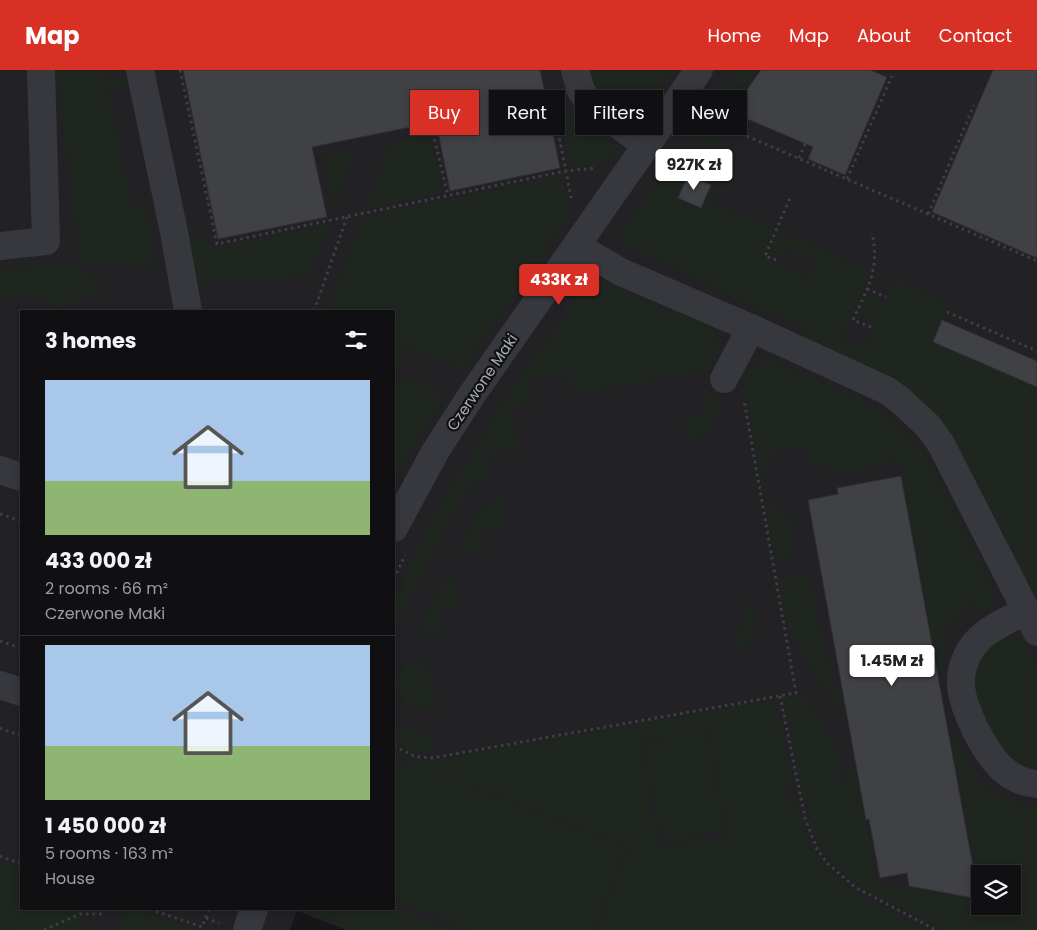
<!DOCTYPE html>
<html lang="en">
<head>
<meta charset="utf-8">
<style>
  body { margin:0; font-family:Poppins,sans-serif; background:#1e1e20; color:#f1f3f6; height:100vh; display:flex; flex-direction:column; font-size:19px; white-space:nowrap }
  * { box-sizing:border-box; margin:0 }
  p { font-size:16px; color:#9c9d9f }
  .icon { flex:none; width:28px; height:28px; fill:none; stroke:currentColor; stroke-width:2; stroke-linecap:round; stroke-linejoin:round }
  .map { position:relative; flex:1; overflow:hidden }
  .side { position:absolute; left:20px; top:240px; width:375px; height:600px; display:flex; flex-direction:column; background:#101012; border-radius:0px; box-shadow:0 2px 8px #0003,0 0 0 1px #303032 }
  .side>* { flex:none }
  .guide { position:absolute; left:410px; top:20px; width:475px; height:45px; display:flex; gap:10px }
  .tools { position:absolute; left:971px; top:795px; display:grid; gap:10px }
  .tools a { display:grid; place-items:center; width:50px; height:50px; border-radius:0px; background:#101012; box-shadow:0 2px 8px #0003,0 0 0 1px #303032; font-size:25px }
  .price { position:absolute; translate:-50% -42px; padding:0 11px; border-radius:5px; background:#fff; color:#222; font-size:16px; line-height:32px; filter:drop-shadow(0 1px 2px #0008) }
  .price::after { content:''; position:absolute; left:50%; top:30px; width:15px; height:11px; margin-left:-8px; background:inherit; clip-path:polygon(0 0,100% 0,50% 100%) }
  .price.selected { background:#d93025; color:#fff }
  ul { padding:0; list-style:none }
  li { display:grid; align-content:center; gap:10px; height:265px; padding:0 25px }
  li+li { border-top:1px solid #303032 }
  li span { display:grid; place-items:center; height:155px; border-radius:0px; color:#555 }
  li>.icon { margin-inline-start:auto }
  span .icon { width:90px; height:90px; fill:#fffc; stroke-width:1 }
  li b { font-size:21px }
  h2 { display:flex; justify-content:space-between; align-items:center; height:60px; padding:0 25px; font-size:21px }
  .chip { padding:0 18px; border-radius:0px; background:#101012; box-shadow:0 2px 8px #0003,0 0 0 1px #303032; font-size:18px; line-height:45px }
  .chip.selected { background:#d93025; color:#fff }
  header { display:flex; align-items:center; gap:30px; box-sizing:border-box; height:70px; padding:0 25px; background:#d93025; color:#fff }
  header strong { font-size:24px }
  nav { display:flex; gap:28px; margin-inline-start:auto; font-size:18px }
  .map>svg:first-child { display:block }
</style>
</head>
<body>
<header>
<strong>Map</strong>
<nav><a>Home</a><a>Map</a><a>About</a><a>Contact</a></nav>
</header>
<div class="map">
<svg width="1037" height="860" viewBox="0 0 1037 860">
  <rect width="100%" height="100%" fill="#161618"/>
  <path fill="#222225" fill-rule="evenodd" d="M0,0H1037V860H346L297,841L290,860H0ZM21,241H394V839H21ZM980,804H1012V836H980Z"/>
  <g fill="#1e261f" fill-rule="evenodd">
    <polygon points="57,0 102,0 104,10 127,6 129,13 107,18 132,137 145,134 158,199 81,193"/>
    <path d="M591,0H671L640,45C624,47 602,29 595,16C592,11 592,5 591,0Z"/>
    <polygon points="737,0 754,0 726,39 715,32"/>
    <polygon points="710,37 727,50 714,80 696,71 692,63"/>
    <polygon points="570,39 605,63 610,68 616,79 606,93 570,96 559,41"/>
    <polygon points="431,65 443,122 366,139 389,73"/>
    <polygon points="354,80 334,139 323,86"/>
    <polygon points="668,98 676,99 688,105 678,128 701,138 711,115 715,115 709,131 774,159 762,187 810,208 817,192 783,178 779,188 769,183 779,161 871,201 842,269 864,278 876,251 859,243 866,225 884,232 893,210 949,234 933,272 1037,317 1037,534 961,381 934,343 911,321 885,303 805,268 808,259 700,212 679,199 724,217 623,174 618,169"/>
    <path d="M562,106L569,145L464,297L449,293L408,275L396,308C413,311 435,312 440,332L394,410V241H329L362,147Z"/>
    <polygon points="329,155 310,205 195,214 183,160 215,178"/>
    <polygon points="78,194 104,219 62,237 33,227 0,230 0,199"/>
    <path d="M594,207C609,212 622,222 636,228C644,231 653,235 661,238C682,245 720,251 718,280C718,288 714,295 708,300L573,324L569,303L532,309L528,315L531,332L516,335L511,342L518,379L486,385L490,406L478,412L463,426L394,562V530L428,458L453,413L514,317L592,208Z"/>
    <path d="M763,292H773L864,331L887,346L906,363L922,383L936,406L993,523L992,533L982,544L974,531C959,542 947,554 939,571L950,577L939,603L902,403V393L893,388L856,403L812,394L807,380L781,376L769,387L764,409L767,429L778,443L794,450L793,486L775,489L744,314L749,300Z"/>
    <path d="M703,323L708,324L716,330C723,351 709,366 690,370L686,349L707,345Z"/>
    <path d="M504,427L508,454L479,460L483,482L463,484L461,478C471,458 479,430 504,427Z"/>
    <polygon points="810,505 824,585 827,585 833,617 840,617 845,641 841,642 789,560 779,511"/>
    <path d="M455,509L460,537L439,541L443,563L422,565C418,558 438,521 444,514C447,511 451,510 455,509Z"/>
    <path d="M740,533C768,533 757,574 739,583L735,560L745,559Z"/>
    <polygon points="1011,567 1026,575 1037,595 1037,703 1028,701 1004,687 975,634 972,607 981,584 1001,568"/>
    <path d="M426,589L435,638C390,646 378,595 426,589Z"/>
    <path d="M805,625L837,682L839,714H843L844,700L855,698L877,812L980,831V836H1012V804H980V819L949,657C969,700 985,732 1037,737V860H946L875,825L860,816L836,797L825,785L810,755L783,628Z"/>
    <path d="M776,629L792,711L784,713L788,734L796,733C801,749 806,765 815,780C839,822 888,840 930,860H599L630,775L394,688V680L411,688L434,690ZM709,659L729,766L659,778L639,671Z"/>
    <path d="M394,653L413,661L428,662L433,683C418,684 405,680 394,671Z"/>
    <polygon points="706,661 724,761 662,772 644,673"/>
    <polygon points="394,689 625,777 594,860 469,860 394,831"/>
    <polygon points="0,791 21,798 21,839 81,839 81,853 86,860 15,860 0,856"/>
    <polygon points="394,838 451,860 359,860 305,839"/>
    <polygon points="123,839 136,839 196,860 119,860 124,848"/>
  </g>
  <g fill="#404145" stroke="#303034">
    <polygon points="183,0 540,0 560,98 450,121 436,52 376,64 312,77 327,147 218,169"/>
    <polygon points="761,0 870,0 887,7 845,105 808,89 813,77 731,42"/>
    <polygon points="993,0 1037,0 1037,188 932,142"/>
    <polygon points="688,105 711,115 701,138 678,128"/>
    <polygon points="942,250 1037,291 1037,317 933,272"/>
    <polygon points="901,406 979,829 909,816 907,803 880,808 869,749 866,750 808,430 838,424 837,418"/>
  </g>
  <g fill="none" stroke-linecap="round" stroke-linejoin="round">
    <g stroke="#3d3f44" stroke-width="3" stroke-dasharray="2.5 4" stroke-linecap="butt">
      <polyline points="180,0 217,174 565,101 596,98"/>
      <polyline points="552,30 572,132"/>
      <polyline points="710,32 732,48 728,58 1037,191"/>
      <polyline points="433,63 448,126"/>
      <polyline points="799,88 805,74"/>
      <polyline points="847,109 892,6"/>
      <polyline points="928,144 974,35"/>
      <polyline points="776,190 765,186 790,128"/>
      <polyline points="867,219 886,227"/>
      <polyline points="314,241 347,147"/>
      <polyline points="947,242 1037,281"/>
      <path d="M871,257L853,250C868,216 880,201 872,163"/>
      <polyline points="0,444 21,451"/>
      <polyline points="394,509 405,485"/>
      <polyline points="0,571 21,578"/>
      <polyline points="780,626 805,748 817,779 827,793 855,817 936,860"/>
      <polyline points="0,658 21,666"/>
      <polyline points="394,676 414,686 432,688 796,623 744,330"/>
      <polyline points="0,786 21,794"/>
      <polyline points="150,839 202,857 209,839"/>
      <polyline points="206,848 219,853"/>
      <polyline points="44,860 80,844 102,844 104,839"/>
    </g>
    <g stroke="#37383d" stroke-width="28">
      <polyline points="140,0 174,162 188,241"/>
      <polyline points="575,0 581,21 591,35 646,75"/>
      <polyline points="0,176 46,171 41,0"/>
      <polyline points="576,176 621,202 751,258"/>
      <polyline points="724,309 751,258 886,320 900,330 928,356 941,374 1037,562"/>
      <polyline points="0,400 21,407"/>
      <polyline points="394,458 435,382 471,326 699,0"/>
      <path d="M1026,541C1004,552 978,562 967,586C954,612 964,635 975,659C989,686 1004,711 1037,714"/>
      <polyline points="0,615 21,622"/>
      <polyline points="247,860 254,839"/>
    </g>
  </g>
  <g text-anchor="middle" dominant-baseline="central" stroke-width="4.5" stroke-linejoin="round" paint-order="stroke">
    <g font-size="15" fill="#a8adb8" stroke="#111113">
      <text transform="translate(482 312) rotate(-56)">Czerwone Maki</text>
    </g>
  </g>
</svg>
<div class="tools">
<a><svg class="icon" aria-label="layers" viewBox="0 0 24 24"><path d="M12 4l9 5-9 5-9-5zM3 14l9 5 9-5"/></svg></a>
</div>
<b class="price" style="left:694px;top:121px">927K zł</b>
<b class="price selected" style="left:559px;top:236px">433K zł</b>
<b class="price" style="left:892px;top:617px">1.45M zł</b>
<div class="guide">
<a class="chip selected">Buy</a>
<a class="chip">Rent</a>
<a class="chip">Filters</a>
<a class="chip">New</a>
</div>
<section class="side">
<h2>3 homes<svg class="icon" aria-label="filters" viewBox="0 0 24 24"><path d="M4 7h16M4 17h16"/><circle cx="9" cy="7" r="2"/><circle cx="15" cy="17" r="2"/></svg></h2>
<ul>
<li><span style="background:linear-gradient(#a9c7e8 65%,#8fb573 0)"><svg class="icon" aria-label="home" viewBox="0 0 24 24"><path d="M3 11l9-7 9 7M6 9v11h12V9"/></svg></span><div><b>433 000 zł</b><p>2 rooms · 66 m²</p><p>Czerwone Maki</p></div></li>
<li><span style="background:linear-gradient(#a9c7e8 65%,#8fb573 0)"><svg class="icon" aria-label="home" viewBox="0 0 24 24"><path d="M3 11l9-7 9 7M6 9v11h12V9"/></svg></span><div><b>1 450 000 zł</b><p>5 rooms · 163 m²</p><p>House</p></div></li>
</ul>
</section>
</div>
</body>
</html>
